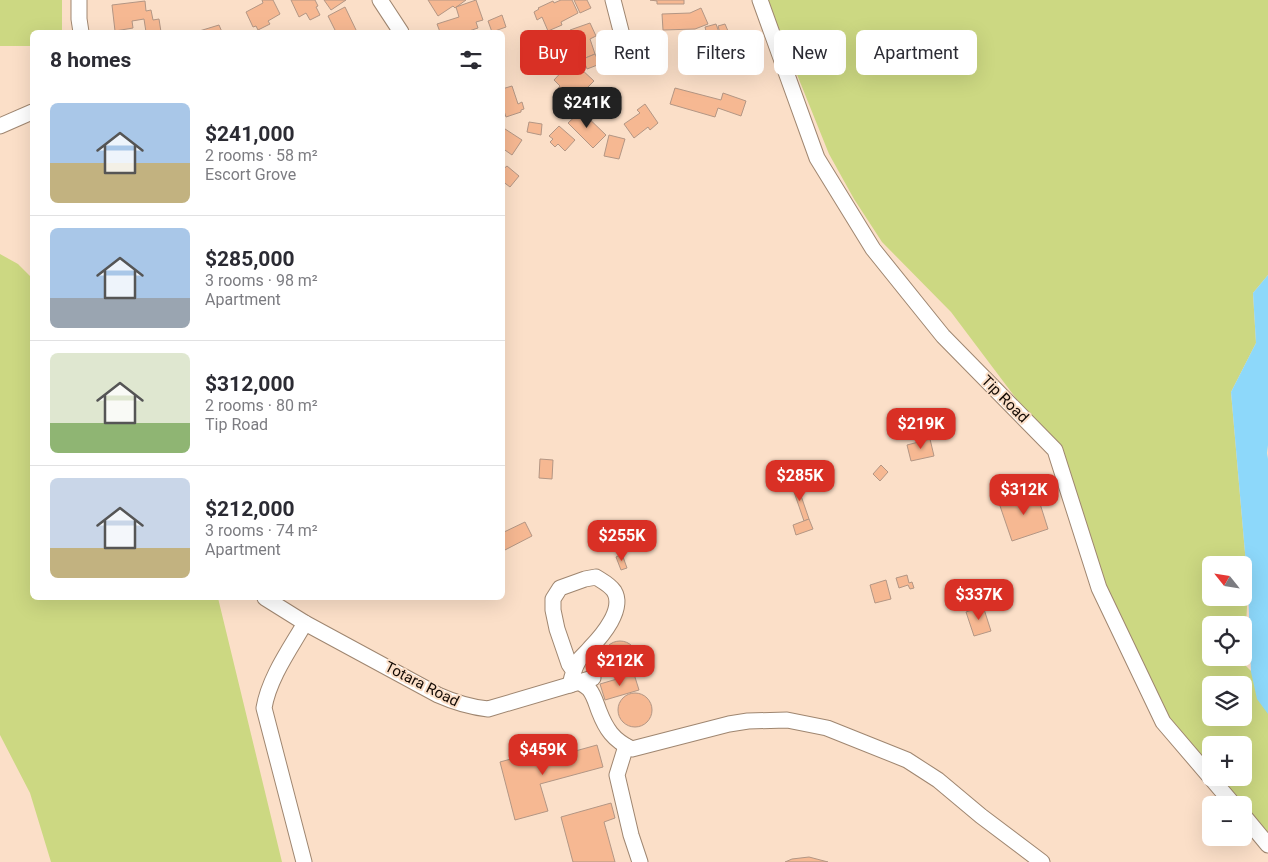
<!DOCTYPE html>
<html lang="en">
<head>
<meta charset="utf-8">
<style>
  body { margin:0; font-family:Roboto,sans-serif; background:#f7f7f7; color:#2b2b33; height:100vh; display:flex; flex-direction:column; font-size:19px; white-space:nowrap }
  * { box-sizing:border-box; margin:0 }
  p { font-size:16px; color:#7c7c81 }
  .icon { flex:none; width:28px; height:28px; fill:none; stroke:currentColor; stroke-width:2; stroke-linecap:round; stroke-linejoin:round }
  .map { position:relative; flex:1; overflow:hidden }
  .panel { position:absolute; left:30px; top:30px; width:475px; height:570px; display:flex; flex-direction:column; background:#fff; border-radius:8px; box-shadow:0 5px 20px #0002 }
  .panel>* { flex:none }
  .guide { position:absolute; left:520px; top:30px; width:475px; height:45px; display:flex; gap:10px }
  .needle { width:32px; rotate:300deg }
  .controls { position:absolute; left:1202px; top:556px; display:grid; gap:10px }
  .controls a { display:grid; place-items:center; width:50px; height:50px; border-radius:8px; background:#fff; box-shadow:0 5px 20px #0002; font-size:25px }
  .price { position:absolute; translate:-50% -42px; padding:0 11px; border-radius:10px; background:#d93025; color:#fff; font-size:16px; line-height:32px; filter:drop-shadow(0 1px 2px #0008) }
  .price::after { content:''; position:absolute; left:50%; top:30px; width:15px; height:11px; margin-left:-8px; background:inherit; clip-path:polygon(0 0,100% 0,50% 100%) }
  .price.on { background:#222; color:#fff }
  ul { padding:0; list-style:none }
  li { display:flex; align-items:center; gap:15px; height:125px; padding:0 20px }
  li+li { border-top:1px solid #e1e1e2 }
  li span { display:grid; place-items:center; flex:none; width:140px; height:100px; border-radius:8px; color:#555 }
  li>.icon { margin-inline-start:auto }
  span .icon { width:60px; height:60px; fill:#fffc; stroke-width:1 }
  li b { font-size:21px }
  h2 { display:flex; justify-content:space-between; align-items:center; height:60px; padding:0 20px; font-size:21px }
  .pill { padding:0 18px; border-radius:8px; background:#fff; box-shadow:0 5px 20px #0002; font-size:18px; line-height:45px }
  .pill.on { background:#d93025; color:#fff }
  .map>svg:first-child { display:block }
</style>
</head>
<body>
<div class="map">
<svg width="1268" height="862" viewBox="0 0 1268 862">
  <rect width="100%" height="100%" fill="#fbdfc8"/>
  <g fill="#ccd882" fill-rule="evenodd">
    <polygon points="0,0 62,0 62,32 32,32 32,46 0,46"/>
    <path d="M767,0H1268V275L1253,293L1256,343L1231,392L1248,587L1244,664L1268,688V845L1244,816V805H1234L1163,722L1099,588L1055,450L951,312L882,242L854,199L829,154ZM1211,565H1244V598H1211ZM1211,625H1244V658H1211ZM1211,685H1244V718H1211ZM1211,745H1244V778H1211Z"/>
    <polygon points="0,254 18,264 32,278 32,598 218,598 282,862 51,862 30,793 0,735"/>
  </g>
  <polygon fill="#8dd8fa" points="1268,275 1268,445 1267,453 1268,459 1268,714 1257,699 1251,672 1248,587 1231,392 1256,343 1253,293"/>
  <g fill="#f6b892" stroke="#b39684">
    <polygon points="262,0 273,0 280,14 268,21 270,24 258,30 256,26 253,27 246,12 263,3"/>
    <polygon points="291,0 315,0 318,6 316,7 320,15 310,20 306,13 299,17"/>
    <polygon points="324,0 346,0 331,10"/>
    <polygon points="428,0 466,0 455,8 453,6 438,16"/>
    <polygon points="476,0 483,20 476,22 478,28 466,32 440,32 437,24 459,17 456,7"/>
    <polygon points="561,0 572,0 578,13 561,22 562,25 548,31 542,17 537,20 534,12 539,9 538,8 553,1 554,3"/>
    <polygon points="574,0 587,0 591,8 580,13"/>
    <polygon points="650,0 684,0 684,4 657,4 657,1"/>
    <polygon points="145,1 146,11 151,10 153,20 159,19 161,32 146,32 144,19 132,21 133,28 115,31 112,5"/>
    <polygon points="345,7 357,32 336,32 328,16"/>
    <polygon points="701,8 708,24 695,29 663,30 662,14 690,13"/>
    <polygon points="502,15 506,27 492,32 488,21"/>
    <polygon points="590,23 596,36 590,39 595,54 583,59 570,30"/>
    <polygon points="716,24 720,35 708,39 705,27"/>
    <polygon points="725,24 728,31 720,33 718,26"/>
    <polygon points="219,25 222,32 196,32"/>
    <polygon points="569,33 577,49 554,61 545,44"/>
    <polygon points="699,46 717,53 712,68 697,64 684,67 679,52"/>
    <polygon points="595,54 600,64 587,69 583,59"/>
    <polygon points="568,65 575,72 580,68 594,81 588,87 591,90 583,97 581,95 571,106 556,91 560,86 554,80"/>
    <polygon points="512,86 518,104 522,102 524,109 521,110 521,112 506,117 502,105 502,89"/>
    <polygon points="675,88 721,100 723,93 746,101 741,116 718,108 715,117 670,104"/>
    <polygon points="645,104 658,123 650,130 648,127 634,138 624,124 640,113 637,110"/>
    <polygon points="581,111 606,135 593,148 568,123"/>
    <polygon points="529,122 542,124 541,135 527,132"/>
    <polygon points="559,126 575,140 565,151 558,144 555,147 550,142 553,139 549,136"/>
    <polygon points="502,127 522,140 512,155 502,148"/>
    <polygon points="609,135 625,139 619,159 604,156"/>
    <polygon points="507,166 519,176 510,187 502,181 502,170"/>
    <polygon points="930,439 934,456 911,461 907,445"/>
    <polygon points="540,459 553,460 552,479 539,478"/>
    <polygon points="881,465 888,472 880,481 873,474"/>
    <polygon points="797,484 809,519 804,521 792,486"/>
    <polygon points="1036,491 1048,529 1012,541 999,503"/>
    <polygon points="809,519 813,529 796,535 793,525"/>
    <polygon points="525,522 532,536 503,551 502,533"/>
    <polygon points="622,554 627,568 621,570 616,557"/>
    <polygon points="907,575 909,583 912,582 914,588 910,589 908,585 899,588 896,578"/>
    <polygon points="886,580 891,599 875,603 870,585"/>
    <polygon points="983,606 991,631 974,636 966,612"/>
    <circle cx="620" cy="658" r="17"/>
    <polygon points="634,674 639,690 605,700 600,684"/>
    <circle cx="635" cy="710" r="17"/>
    <polygon points="597,745 603,767 540,784 548,811 515,820 500,762 547,749 550,758"/>
    <polygon points="611,803 615,818 604,822 615,862 573,862 561,817"/>
    <polygon points="809,857 828,862 785,862 792,859"/>
  </g>
  <g fill="none" stroke-linecap="round" stroke-linejoin="round">
    <g stroke="#9f8670" stroke-width="17">
      <g id="minor">
        <polyline points="79,0 79,19 81,32"/>
        <polyline points="380,0 401,32"/>
        <polyline points="613,0 630,66"/>
        <polyline points="760,0 817,158 873,249 943,336 1055,450 1099,588 1163,722 1234,805"/>
        <polyline points="0,126 32,112"/>
        <path d="M265,598L305,623L438,695C456,703 469,707 488,709L593,678"/>
        <path d="M579,682C582,684 586,686 589,689C594,695 596,703 599,711C606,729 613,740 632,749L729,724L748,721L787,720L827,728L907,760L938,780L981,816L1042,862"/>
        <path d="M570,685C572,676 574,668 579,660C582,656 587,652 590,648C602,636 625,609 614,591C609,584 602,581 596,577L585,579L560,588L553,599V610L557,629L569,664L573,670"/>
        <polyline points="626,746 617,775 631,835 640,862"/>
        <polyline points="1244,816 1268,845"/>
        <path d="M304,862L264,708C269,678 290,649 305,623"/>
      </g>
    </g>
    <use href="#minor" stroke="#fff" stroke-width="15"/>
  </g>
  <g text-anchor="middle" dominant-baseline="central" stroke-width="4" stroke-linejoin="round" paint-order="stroke">
    <g font-size="15" fill="#130a04" stroke="#fbdfc8">
      <text transform="translate(1005 399) rotate(45)">Tip Road</text>
      <text transform="translate(422 684) rotate(27)">Totara Road</text>
    </g>
  </g>
</svg>
<div class="controls">
<a><svg class="needle" viewBox="-14 -14 28 28"><path d="M0-13l5 13h-10z" fill="#e53935"/><path d="M0 13l5-13h-10z" fill="#7c7c81"/></svg></a>
<a><svg class="icon" aria-label="locate" viewBox="0 0 24 24"><circle cx="12" cy="12" r="6"/><path d="M12 2v4M12 18v4M2 12h4M18 12h4"/></svg></a>
<a><svg class="icon" aria-label="layers" viewBox="0 0 24 24"><path d="M12 4l9 5-9 5-9-5zM3 14l9 5 9-5"/></svg></a>
<a>+</a>
<a>−</a>
</div>
<b class="price on" style="left:587px;top:129px">$241K</b>
<b class="price" style="left:921px;top:450px">$219K</b>
<b class="price" style="left:800px;top:502px">$285K</b>
<b class="price" style="left:1024px;top:516px">$312K</b>
<b class="price" style="left:622px;top:562px">$255K</b>
<b class="price" style="left:979px;top:621px">$337K</b>
<b class="price" style="left:620px;top:687px">$212K</b>
<b class="price" style="left:543px;top:776px">$459K</b>
<div class="guide">
<a class="pill on">Buy</a>
<a class="pill">Rent</a>
<a class="pill">Filters</a>
<a class="pill">New</a>
<a class="pill">Apartment</a>
</div>
<section class="panel">
<h2>8 homes<svg class="icon" aria-label="filters" viewBox="0 0 24 24"><path d="M4 7h16M4 17h16"/><circle cx="9" cy="7" r="2"/><circle cx="15" cy="17" r="2"/></svg></h2>
<ul>
<li><span style="background:linear-gradient(#a9c7e8 60%,#c2b280 0)"><svg class="icon" aria-label="home" viewBox="0 0 24 24"><path d="M3 11l9-7 9 7M6 9v11h12V9"/></svg></span><div><b>$241,000</b><p>2 rooms · 58 m²</p><p>Escort Grove</p></div></li>
<li><span style="background:linear-gradient(#a9c7e8 70%,#9aa5b1 0)"><svg class="icon" aria-label="home" viewBox="0 0 24 24"><path d="M3 11l9-7 9 7M6 9v11h12V9"/></svg></span><div><b>$285,000</b><p>3 rooms · 98 m²</p><p>Apartment</p></div></li>
<li><span style="background:linear-gradient(#dfe7d0 70%,#8fb573 0)"><svg class="icon" aria-label="home" viewBox="0 0 24 24"><path d="M3 11l9-7 9 7M6 9v11h12V9"/></svg></span><div><b>$312,000</b><p>2 rooms · 80 m²</p><p>Tip Road</p></div></li>
<li><span style="background:linear-gradient(#c9d6e8 70%,#c2b280 0)"><svg class="icon" aria-label="home" viewBox="0 0 24 24"><path d="M3 11l9-7 9 7M6 9v11h12V9"/></svg></span><div><b>$212,000</b><p>3 rooms · 74 m²</p><p>Apartment</p></div></li>
</ul>
</section>
</div>
</body>
</html>
